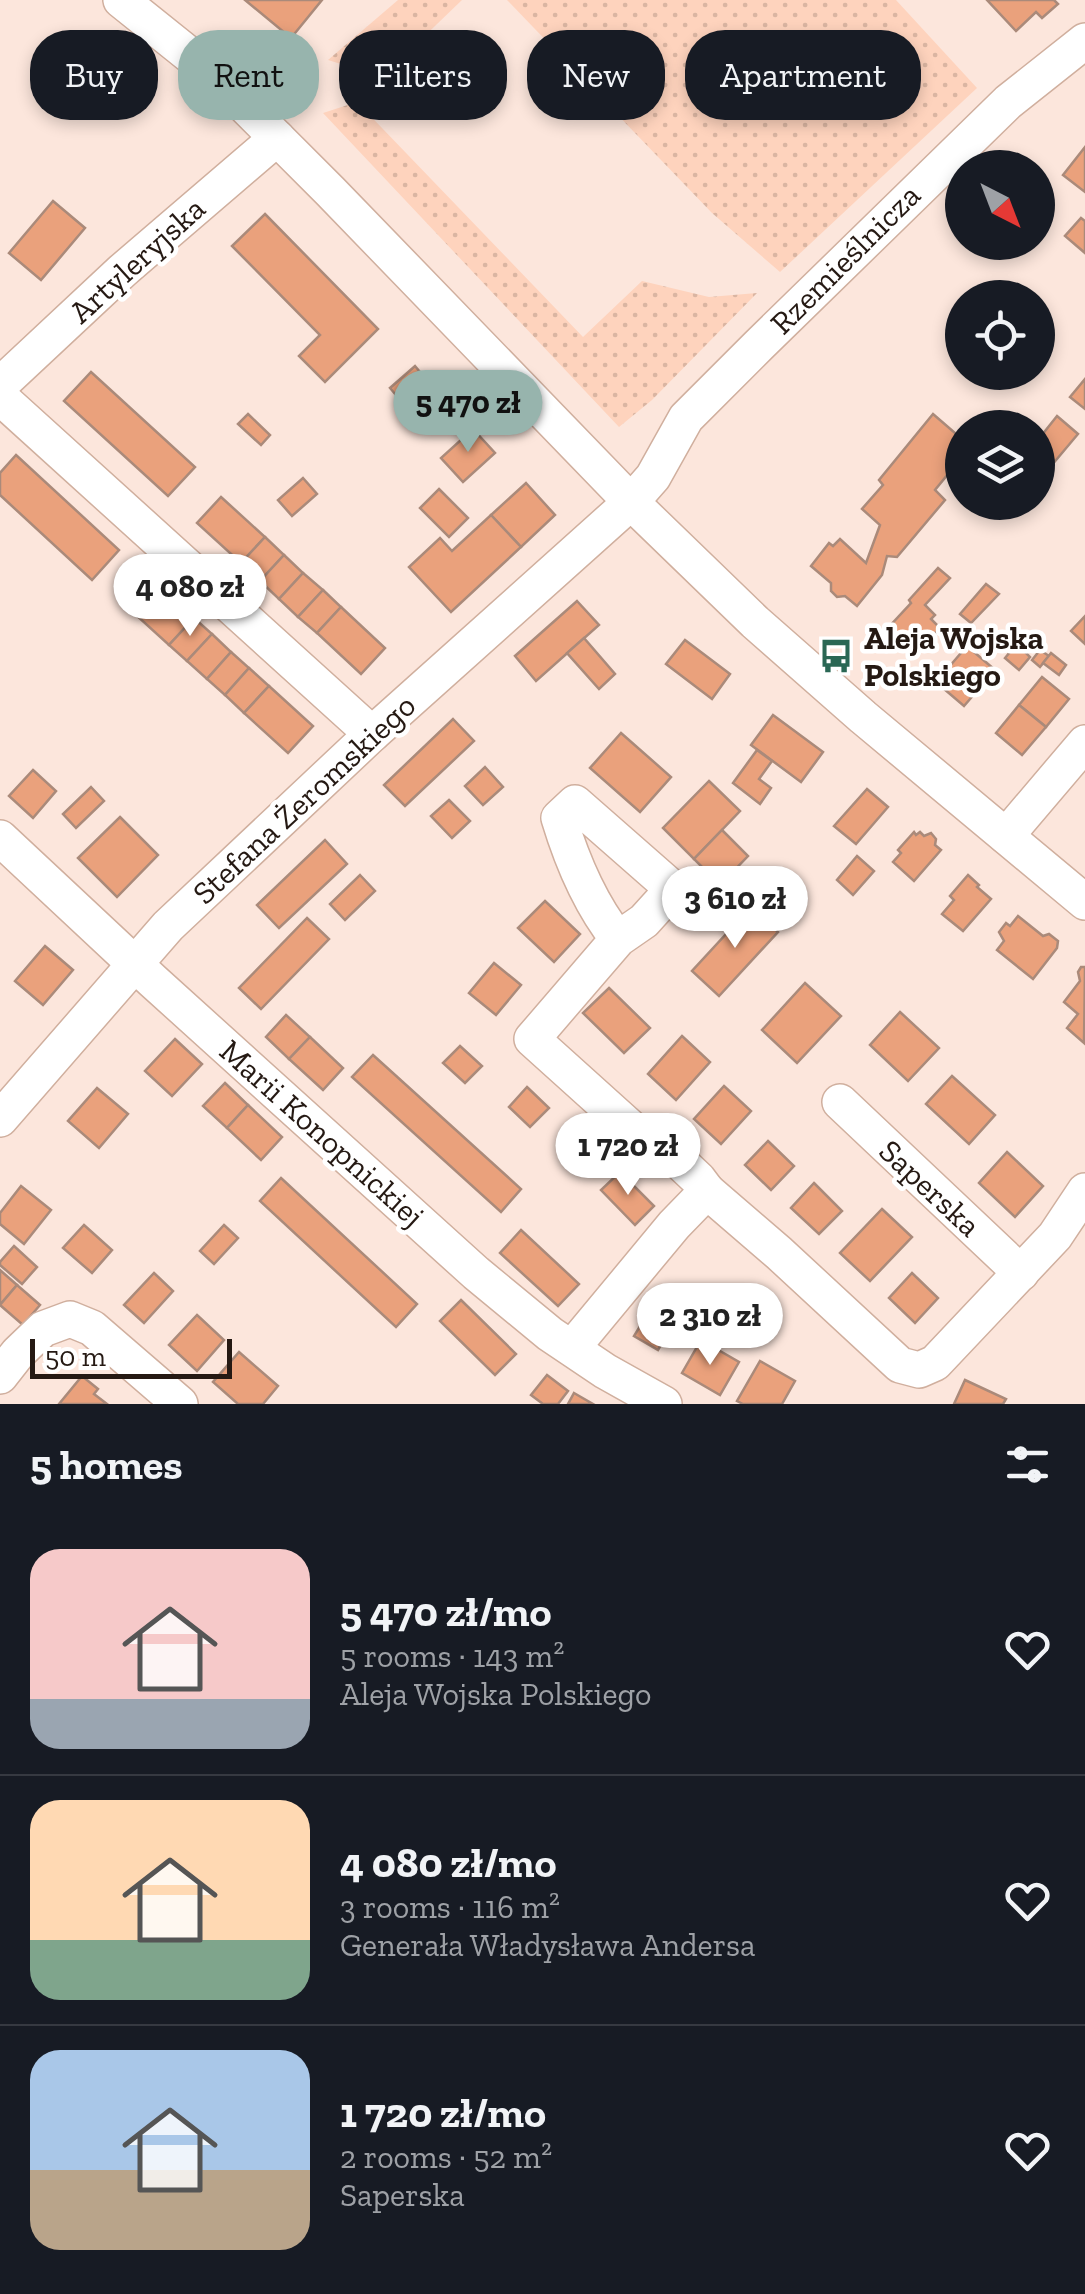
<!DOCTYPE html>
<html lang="en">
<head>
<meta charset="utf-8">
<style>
  body { margin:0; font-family:"Zilla Slab",serif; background:#20242c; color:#f1f3f6; height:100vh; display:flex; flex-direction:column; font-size:38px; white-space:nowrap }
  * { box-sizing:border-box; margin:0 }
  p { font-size:32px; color:#9ea1a6 }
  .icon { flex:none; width:55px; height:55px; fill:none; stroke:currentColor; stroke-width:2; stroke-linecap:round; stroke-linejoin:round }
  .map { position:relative; height:1404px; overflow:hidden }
  .sheet { display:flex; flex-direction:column; background:#171b24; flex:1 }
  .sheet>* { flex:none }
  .guide { position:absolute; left:30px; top:30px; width:1025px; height:90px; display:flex; gap:20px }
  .needle { width:65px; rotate:138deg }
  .fabs { position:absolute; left:945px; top:150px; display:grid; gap:20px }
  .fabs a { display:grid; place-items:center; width:110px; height:110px; border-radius:50%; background:#171b24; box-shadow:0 5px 15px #0003; font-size:50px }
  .scale { position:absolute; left:30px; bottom:25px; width:202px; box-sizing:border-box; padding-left:10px; border:5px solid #251913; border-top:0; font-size:28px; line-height:35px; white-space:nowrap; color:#251913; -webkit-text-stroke:8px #fff; paint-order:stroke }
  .price { position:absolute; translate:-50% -85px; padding:0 22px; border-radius:35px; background:#fff; color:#222; font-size:32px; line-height:65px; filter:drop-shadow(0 2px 5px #0008) }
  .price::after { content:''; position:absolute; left:50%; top:60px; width:30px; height:22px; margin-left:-15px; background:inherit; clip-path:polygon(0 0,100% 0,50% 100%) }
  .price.on { background:#97b4ad; color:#111 }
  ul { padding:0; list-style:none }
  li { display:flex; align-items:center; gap:30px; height:250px; padding:0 30px }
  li+li { border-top:2px solid #363941 }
  li span { display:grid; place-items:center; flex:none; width:280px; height:200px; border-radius:30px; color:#555 }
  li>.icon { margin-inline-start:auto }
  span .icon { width:120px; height:120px; fill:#fffc; stroke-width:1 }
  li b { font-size:42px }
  h2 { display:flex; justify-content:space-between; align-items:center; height:120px; padding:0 30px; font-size:42px }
  .chip { padding:0 35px; border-radius:40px; background:#171b24; box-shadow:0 5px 15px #0003; font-size:35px; line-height:90px }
  .chip.on { background:#97b4ad; color:#111 }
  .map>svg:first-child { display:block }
</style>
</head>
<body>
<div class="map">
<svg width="1085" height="1404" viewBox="0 0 1085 1404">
  <defs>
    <pattern id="grass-dots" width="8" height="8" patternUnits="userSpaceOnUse" patternTransform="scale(2.5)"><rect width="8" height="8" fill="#fed3bd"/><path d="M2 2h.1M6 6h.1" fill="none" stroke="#dab5a2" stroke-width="1.8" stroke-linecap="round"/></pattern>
  </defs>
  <rect width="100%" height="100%" fill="#fce6dc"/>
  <g fill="url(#grass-dots)">
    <polygon points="398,0 462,0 382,77 328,60"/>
    <polygon points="507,0 896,0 977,88 780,272 712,213"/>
    <polygon points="357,102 583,337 642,281 709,297 757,293 652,400 619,427 323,113"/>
  </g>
  <g fill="#eaa17c" stroke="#aa8a7a" stroke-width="2.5">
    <polygon points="245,0 322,0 291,38"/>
    <polygon points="987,0 1054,0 1058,4 1042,18 1036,12 1016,31"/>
    <polygon points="1085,147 1085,192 1063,175"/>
    <polygon points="53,201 85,228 41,280 9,253"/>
    <polygon points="265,214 378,329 325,382 299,356 320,335 232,246"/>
    <polygon points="1081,218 1085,221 1085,253 1065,236"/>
    <polygon points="415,366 436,391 411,413 390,388"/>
    <polygon points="91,372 195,467 168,496 64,401"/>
    <polygon points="1085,379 1085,409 1070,397"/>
    <polygon points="248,414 270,435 261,445 238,424"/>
    <polygon points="933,414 962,439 962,457 935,490 945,500 897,557 887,556 882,575 857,606 845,596 837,597 831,591 831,583 811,566 829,543 833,546 840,539 866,563 880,525 862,509 883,485 879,480"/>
    <polygon points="1057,416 1078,434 1041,478 1038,475 1038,440"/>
    <polygon points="473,429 495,453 463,482 441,458"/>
    <polygon points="16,455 119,550 92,580 0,495 0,473"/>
    <polygon points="303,478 317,494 292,516 278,500"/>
    <polygon points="526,483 555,515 521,547 491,515"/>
    <polygon points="439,489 468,518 449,537 420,508"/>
    <polygon points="221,497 265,537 241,563 197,523"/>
    <polygon points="491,515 521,547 451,612 409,567 440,538 452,551"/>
    <polygon points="265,537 284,555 260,581 241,563"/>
    <polygon points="284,555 303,573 279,599 260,581"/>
    <polygon points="938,568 950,578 925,605 935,615 931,619 940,628 915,655 887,629 911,603 909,600"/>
    <polygon points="303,573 323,590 298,617 279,599"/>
    <polygon points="149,578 194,618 169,645 125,605"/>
    <polygon points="986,584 999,594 971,623 960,614"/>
    <polygon points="323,590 341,607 317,633 298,617"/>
    <polygon points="577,601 599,625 536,681 515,656"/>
    <polygon points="341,607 385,648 361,674 317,633"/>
    <polygon points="1085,616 1085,644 1071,631"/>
    <polygon points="194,618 212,634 187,661 169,645"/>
    <polygon points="212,634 231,652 207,679 187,661"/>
    <polygon points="1024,635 1032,643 1025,652 1030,657 1019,670 1005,658"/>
    <polygon points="584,638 615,674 599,689 567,653"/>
    <polygon points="685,640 730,674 712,699 666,664"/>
    <polygon points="967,646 995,670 964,706 936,682"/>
    <polygon points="1040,650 1049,656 1040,667 1032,660"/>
    <polygon points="231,652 249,668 225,695 207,679"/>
    <polygon points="1051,653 1066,665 1059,675 1043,663"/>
    <polygon points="249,668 269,686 244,713 225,695"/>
    <polygon points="1042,677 1069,699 1046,727 1019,705"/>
    <polygon points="269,686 313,726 288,753 244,713"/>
    <polygon points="1019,705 1046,727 1022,755 996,733"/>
    <polygon points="773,715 823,752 801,782 751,745"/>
    <polygon points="453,719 474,741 405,806 384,785"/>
    <polygon points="621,733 671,777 640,812 590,768"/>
    <polygon points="757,750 772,761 759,779 771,788 760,804 733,783"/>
    <polygon points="485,767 503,787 483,805 465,786"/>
    <polygon points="33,770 56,791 33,818 9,796"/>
    <polygon points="709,781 740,811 694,859 663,828"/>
    <polygon points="91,787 104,801 76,828 63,814"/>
    <polygon points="867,789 888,807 856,844 834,826"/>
    <polygon points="449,800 470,821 452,838 431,816"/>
    <polygon points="120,817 158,855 117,897 78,858"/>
    <polygon points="722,830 748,856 720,885 694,859"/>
    <polygon points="914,832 916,835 920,832 924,836 931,833 936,839 935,845 941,850 914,881 893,862 901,853 898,850"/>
    <polygon points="325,840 347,864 279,928 257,905"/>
    <polygon points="857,856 874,871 853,895 837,880"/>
    <polygon points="360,875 375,891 345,920 330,904"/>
    <polygon points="968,875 979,885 977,887 991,899 963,931 942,914 954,900 950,896"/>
    <polygon points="545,901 580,934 554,962 518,928"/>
    <polygon points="751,907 778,932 719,996 692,971"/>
    <polygon points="1018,916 1043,936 1049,934 1058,941 1057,948 1033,979 997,950 1004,941 999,932 1006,923 1010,926"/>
    <polygon points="307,918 329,939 261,1009 239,988"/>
    <polygon points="45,946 73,970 43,1005 15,981"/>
    <polygon points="494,963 521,985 496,1015 469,993"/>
    <polygon points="1081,967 1085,967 1084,1043 1067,1028 1078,1014 1064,1002 1080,981 1078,972"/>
    <polygon points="805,983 841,1016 797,1063 762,1030"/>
    <polygon points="609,988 650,1028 624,1053 583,1013"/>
    <polygon points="900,1012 939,1048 908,1081 870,1045"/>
    <polygon points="286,1015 310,1037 289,1059 266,1037"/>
    <polygon points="682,1036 710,1062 676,1100 648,1074"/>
    <polygon points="310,1037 343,1068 323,1090 289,1059"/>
    <polygon points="175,1039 202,1064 172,1096 145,1071"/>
    <polygon points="460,1046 482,1066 465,1083 443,1063"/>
    <polygon points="373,1055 521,1189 501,1212 352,1077"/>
    <polygon points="952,1076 995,1115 969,1144 926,1104"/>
    <polygon points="225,1083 248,1105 227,1128 203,1106"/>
    <polygon points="724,1086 751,1111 721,1144 694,1119"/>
    <polygon points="527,1087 549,1108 530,1127 509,1107"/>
    <polygon points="97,1088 128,1114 99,1148 68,1121"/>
    <polygon points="248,1105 282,1137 261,1160 227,1128"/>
    <polygon points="768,1141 794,1166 771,1190 745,1165"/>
    <polygon points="1007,1152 1043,1186 1015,1217 979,1183"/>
    <polygon points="620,1172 654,1206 635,1225 601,1190"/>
    <polygon points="281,1178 417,1304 396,1327 260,1201"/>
    <polygon points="814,1183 842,1211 819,1234 791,1208"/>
    <polygon points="21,1186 51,1210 24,1244 0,1224 0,1213"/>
    <polygon points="882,1209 912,1237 870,1281 840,1253"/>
    <polygon points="84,1225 112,1250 92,1273 63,1248"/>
    <polygon points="224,1225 238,1238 214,1264 200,1251"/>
    <polygon points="521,1230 579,1284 558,1306 500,1253"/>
    <polygon points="14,1246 37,1267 22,1284 0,1265 0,1262"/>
    <polygon points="0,1270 17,1285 0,1305"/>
    <polygon points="154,1273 173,1291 144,1323 124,1305"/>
    <polygon points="912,1273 938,1298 915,1323 889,1298"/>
    <polygon points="17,1285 40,1305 23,1325 0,1305"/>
    <polygon points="659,1295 682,1309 658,1350 634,1336"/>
    <polygon points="461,1300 516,1354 495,1375 440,1321"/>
    <polygon points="197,1315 224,1340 197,1371 169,1345"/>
    <polygon points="701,1340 739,1362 720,1395 682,1373"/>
    <polygon points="239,1352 278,1386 263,1404 238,1404 213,1382"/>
    <polygon points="760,1361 795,1381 782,1404 743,1404 737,1401"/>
    <polygon points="547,1375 568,1391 558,1404 543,1404 531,1395"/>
    <polygon points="82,1376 98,1389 94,1394 107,1404 59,1404"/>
    <polygon points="965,1380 1006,1399 1003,1404 954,1404"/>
    <polygon points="574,1393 593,1404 568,1404"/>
  </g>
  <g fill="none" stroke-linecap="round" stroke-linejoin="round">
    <g stroke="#d0af9e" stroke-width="38">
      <g id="minor">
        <polyline points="121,0 212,73 330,191 631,502 755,622 863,717 1085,902"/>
        <polyline points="0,385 122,271 277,138"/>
        <polyline points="0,397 372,734"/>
        <polyline points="1006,836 1085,743"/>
        <polyline points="0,838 153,981 476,1273 550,1334 605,1371 664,1404"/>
        <path d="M618,939C590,904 572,861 559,818L575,803L673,889L644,921L618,939L532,1039L633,1130L662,1145L698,1179L707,1191"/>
        <polyline points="840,1102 1021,1273"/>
        <polyline points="0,1119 168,926 372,734 631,502 653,477 686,418 759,345 1008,102 1085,41"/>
        <polyline points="572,1348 674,1225 707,1191 779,1253 900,1365 919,1370 935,1363 1055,1236 1085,1191"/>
        <polyline points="0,1376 18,1353 43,1329 70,1319 92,1328 180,1404"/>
      </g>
    </g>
    <use href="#minor" stroke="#fff" stroke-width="35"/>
  </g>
  <defs>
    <g id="bus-bare" transform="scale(2.7)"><path d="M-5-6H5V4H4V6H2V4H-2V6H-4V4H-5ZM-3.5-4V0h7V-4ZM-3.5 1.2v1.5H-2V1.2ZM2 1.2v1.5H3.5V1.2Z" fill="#2a6754" stroke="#fff" stroke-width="2.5" paint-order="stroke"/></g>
  </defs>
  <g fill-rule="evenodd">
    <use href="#bus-bare" x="836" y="656"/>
  </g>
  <g text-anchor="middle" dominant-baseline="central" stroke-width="9" stroke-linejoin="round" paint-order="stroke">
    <g font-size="32" fill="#251913" stroke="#fff">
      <text transform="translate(845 259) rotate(-45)">Rzemieślnicza</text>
      <text transform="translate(137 260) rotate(-42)">Artyleryjska</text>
      <text transform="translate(304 799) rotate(-43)">Stefana Żeromskiego</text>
      <text transform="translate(322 1133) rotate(42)">Marii Konopnickiej</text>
      <text transform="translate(930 1188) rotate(43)">Saperska</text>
    </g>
    <g font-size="32" font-weight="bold" fill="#251913" stroke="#fff" text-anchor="start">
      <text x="864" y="638">Aleja Wojska<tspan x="864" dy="37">Polskiego</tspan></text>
    </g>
  </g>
</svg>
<div class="fabs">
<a><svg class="needle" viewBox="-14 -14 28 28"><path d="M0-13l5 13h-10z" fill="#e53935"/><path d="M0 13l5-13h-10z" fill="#9ea1a6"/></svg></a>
<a><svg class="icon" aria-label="locate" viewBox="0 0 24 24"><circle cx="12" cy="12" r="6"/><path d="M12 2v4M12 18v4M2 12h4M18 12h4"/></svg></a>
<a><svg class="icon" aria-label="layers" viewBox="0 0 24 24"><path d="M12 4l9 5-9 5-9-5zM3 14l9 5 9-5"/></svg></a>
</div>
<div class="scale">50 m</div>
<b class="price on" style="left:468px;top:455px">5 470 zł</b>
<b class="price" style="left:190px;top:639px">4 080 zł</b>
<b class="price" style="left:735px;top:951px">3 610 zł</b>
<b class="price" style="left:628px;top:1198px">1 720 zł</b>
<b class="price" style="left:710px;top:1368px">2 310 zł</b>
<div class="guide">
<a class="chip">Buy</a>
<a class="chip on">Rent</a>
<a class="chip">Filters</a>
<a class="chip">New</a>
<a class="chip">Apartment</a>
</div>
</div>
<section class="sheet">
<h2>5 homes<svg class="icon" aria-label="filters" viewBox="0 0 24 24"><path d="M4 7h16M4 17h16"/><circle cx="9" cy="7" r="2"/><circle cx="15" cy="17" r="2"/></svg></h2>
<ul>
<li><span style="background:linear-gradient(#f6c9c9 75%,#9aa5b1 0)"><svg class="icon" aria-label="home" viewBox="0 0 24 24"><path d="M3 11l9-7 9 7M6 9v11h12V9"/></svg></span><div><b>5 470 zł/mo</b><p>5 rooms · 143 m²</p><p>Aleja Wojska Polskiego</p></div><svg class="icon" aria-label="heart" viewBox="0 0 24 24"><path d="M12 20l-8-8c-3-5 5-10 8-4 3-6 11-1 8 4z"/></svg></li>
<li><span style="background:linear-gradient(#ffd9b3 70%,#7fa58c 0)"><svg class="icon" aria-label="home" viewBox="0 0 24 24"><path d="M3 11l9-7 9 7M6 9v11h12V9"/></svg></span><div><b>4 080 zł/mo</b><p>3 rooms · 116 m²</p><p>Generała Władysława Andersa</p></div><svg class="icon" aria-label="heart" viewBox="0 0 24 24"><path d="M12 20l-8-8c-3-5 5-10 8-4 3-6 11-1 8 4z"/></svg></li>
<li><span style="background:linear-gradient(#a9c7e8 60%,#b9a48a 0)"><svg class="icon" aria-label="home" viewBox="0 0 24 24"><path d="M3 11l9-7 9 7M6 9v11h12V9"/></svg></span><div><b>1 720 zł/mo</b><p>2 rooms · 52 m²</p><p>Saperska</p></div><svg class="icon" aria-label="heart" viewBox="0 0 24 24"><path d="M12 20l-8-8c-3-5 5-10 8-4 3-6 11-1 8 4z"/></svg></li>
</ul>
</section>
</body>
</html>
